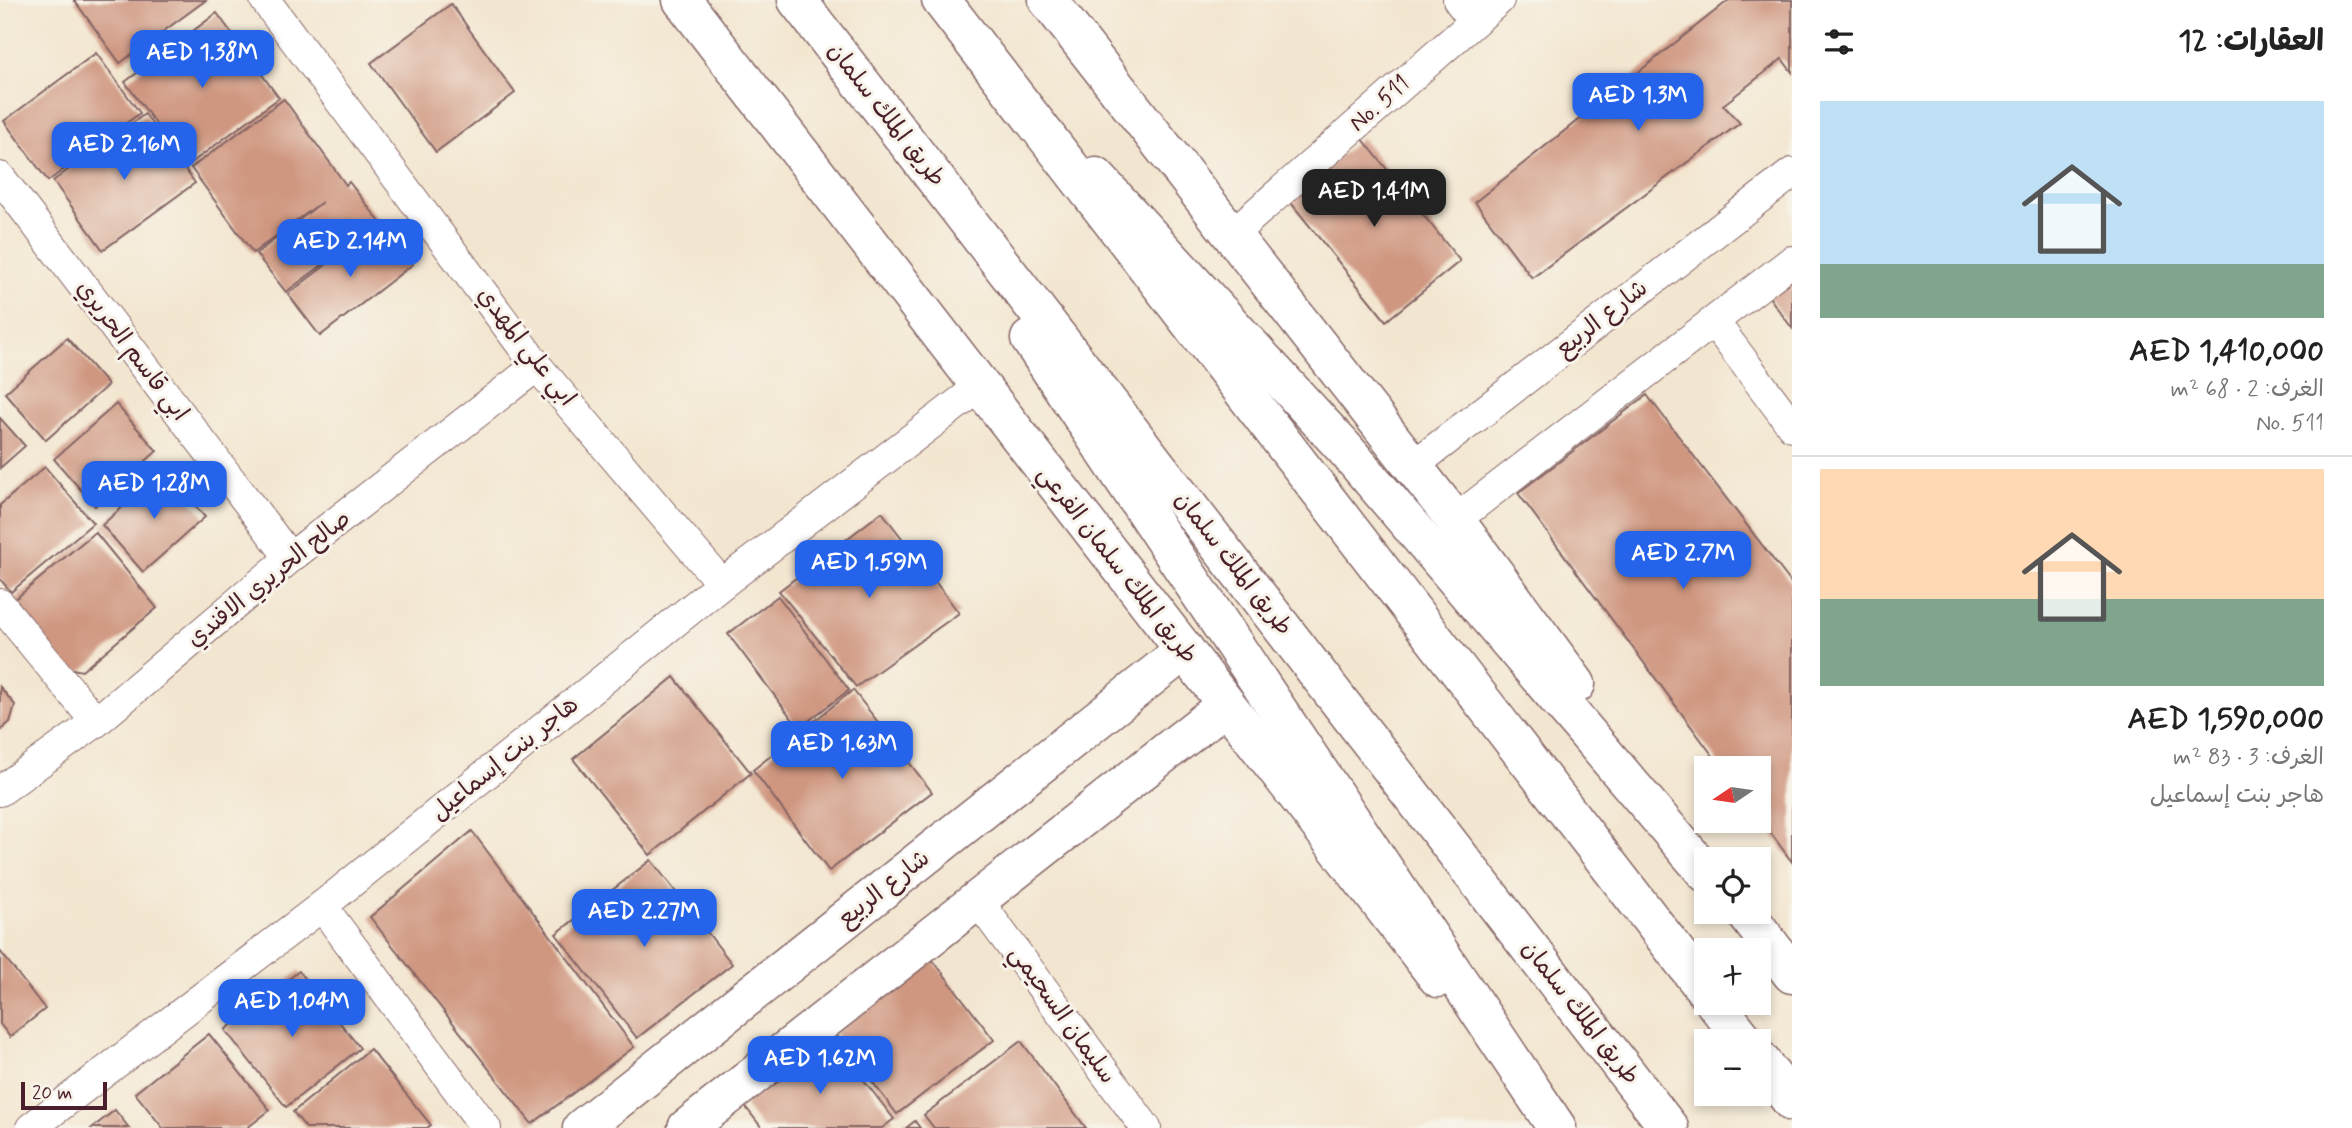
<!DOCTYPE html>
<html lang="ar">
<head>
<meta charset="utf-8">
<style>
  body { margin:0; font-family:Mynerve,"Playpen Sans Arabic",sans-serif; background:#f6f6f6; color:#222; direction:rtl; height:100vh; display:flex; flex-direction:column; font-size:26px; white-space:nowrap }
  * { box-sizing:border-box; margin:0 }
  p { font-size:23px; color:#767676 }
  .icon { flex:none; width:38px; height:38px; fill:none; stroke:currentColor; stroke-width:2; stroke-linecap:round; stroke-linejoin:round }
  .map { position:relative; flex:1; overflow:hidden; direction:ltr }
  .details { display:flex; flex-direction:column; background:#fff; width:560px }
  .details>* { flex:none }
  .needle { width:46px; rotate:257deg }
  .fabs { position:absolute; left:1694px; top:756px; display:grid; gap:14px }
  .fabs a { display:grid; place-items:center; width:77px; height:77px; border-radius:0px; background:#fff; box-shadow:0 4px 10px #0003; font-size:35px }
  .scale { position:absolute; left:21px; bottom:18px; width:86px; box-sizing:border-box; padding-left:7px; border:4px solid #4a1f2b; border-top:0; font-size:19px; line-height:24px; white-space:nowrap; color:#4a1f2b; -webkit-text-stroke:5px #f7f3e8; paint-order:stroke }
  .price { position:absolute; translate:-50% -60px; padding:0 16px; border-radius:14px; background:#2563eb; color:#fff; font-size:23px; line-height:46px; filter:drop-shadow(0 2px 4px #0008) }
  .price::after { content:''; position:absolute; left:50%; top:42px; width:21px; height:16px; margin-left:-10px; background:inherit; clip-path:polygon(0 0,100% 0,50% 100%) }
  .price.active { background:#222; color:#fff }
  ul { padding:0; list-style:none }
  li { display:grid; align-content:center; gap:14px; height:371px; padding:0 28px }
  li+li { border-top:2px solid #e0e0e0 }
  li span { display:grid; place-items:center; height:217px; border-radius:0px; color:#555 }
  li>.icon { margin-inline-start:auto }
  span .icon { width:126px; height:126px; fill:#fffc; stroke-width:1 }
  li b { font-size:30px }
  h2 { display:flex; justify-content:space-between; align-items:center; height:84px; padding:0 28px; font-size:30px }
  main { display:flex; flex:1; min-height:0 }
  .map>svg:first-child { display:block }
</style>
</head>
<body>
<main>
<section class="details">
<h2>العقارات: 12<svg class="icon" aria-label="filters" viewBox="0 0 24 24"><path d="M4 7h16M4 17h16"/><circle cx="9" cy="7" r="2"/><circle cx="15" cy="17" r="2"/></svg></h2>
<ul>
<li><span style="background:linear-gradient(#bfe0f5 75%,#7fa58c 0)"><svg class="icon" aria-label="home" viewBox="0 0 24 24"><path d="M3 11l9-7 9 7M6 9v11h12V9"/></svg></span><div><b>AED 1,410,000</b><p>الغرف: 2 · 68 m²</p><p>No. 511</p></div></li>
<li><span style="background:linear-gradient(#ffd9b3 60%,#7fa58c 0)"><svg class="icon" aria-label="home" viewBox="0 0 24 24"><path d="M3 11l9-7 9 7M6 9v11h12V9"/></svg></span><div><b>AED 1,590,000</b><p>الغرف: 3 · 83 m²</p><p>هاجر بنت إسماعيل</p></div></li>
</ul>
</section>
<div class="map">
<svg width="1792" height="1128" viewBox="0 0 1792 1128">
  <rect width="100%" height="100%" fill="#f7f3e8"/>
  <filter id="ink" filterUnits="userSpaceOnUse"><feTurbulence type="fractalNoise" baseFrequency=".0143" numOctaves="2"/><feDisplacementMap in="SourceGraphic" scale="14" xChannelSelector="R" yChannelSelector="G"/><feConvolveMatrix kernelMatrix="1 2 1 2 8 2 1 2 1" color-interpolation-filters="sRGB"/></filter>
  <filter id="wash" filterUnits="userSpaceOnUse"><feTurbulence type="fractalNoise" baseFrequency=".00686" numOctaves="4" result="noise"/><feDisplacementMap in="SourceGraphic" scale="28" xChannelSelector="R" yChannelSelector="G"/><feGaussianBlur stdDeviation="1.57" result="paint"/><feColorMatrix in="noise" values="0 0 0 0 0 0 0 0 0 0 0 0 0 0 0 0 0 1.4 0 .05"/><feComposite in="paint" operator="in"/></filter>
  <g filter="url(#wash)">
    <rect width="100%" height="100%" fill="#f3e6d0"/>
    <g id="blocks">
      <g fill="#cf9680">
        <polygon points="74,0 206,0 120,63"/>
        <polygon points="1729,0 1792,0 1792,72 1782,59 1723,105 1740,123 1532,278 1475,202"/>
        <polygon points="451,4 515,93 436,152 371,63"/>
        <polygon points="217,13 279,98 187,166 125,82"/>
        <polygon points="96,53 140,113 48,181 4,121"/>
        <polygon points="284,99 346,185 349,182 380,222 286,292 256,254 322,202 253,253 191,168"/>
        <polygon points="145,114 195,183 103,250 53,181"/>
        <polygon points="1362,138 1460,261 1386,321 1287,198"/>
        <polygon points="381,223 413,264 320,336 288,294"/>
        <polygon points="1792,280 1792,328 1769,297"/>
        <polygon points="67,338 108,385 46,440 5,393"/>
        <polygon points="1647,395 1792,584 1792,862 1759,817 1759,768 1722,768 1518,493"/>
        <polygon points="116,404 157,451 95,506 54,459"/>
        <polygon points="0,418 25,446 0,468"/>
        <polygon points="45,467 93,523 11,592 0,579 0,505"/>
        <polygon points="164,470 205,517 143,572 102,525"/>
        <polygon points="882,512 959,613 856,687 779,591"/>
        <polygon points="95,532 157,608 82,671 68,668 13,601"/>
        <polygon points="778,596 849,690 799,728 728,634"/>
        <polygon points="674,677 751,773 650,855 573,759"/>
        <polygon points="0,687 15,705 10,722 0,731"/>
        <polygon points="853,690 932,792 829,871 753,770"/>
        <polygon points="472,831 634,1047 532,1124 370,917"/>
        <polygon points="651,860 732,964 637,1038 556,934"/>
        <polygon points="0,951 45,1009 10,1037 0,1024"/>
        <polygon points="932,959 994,1040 897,1114 835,1033"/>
        <polygon points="299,971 360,1048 286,1107 225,1030"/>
        <polygon points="209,1034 270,1110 247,1128 163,1128 135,1093"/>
        <polygon points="831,1038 894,1119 882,1128 762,1128 744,1105"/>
        <polygon points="1021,1041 1086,1128 934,1128 924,1115"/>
        <polygon points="370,1049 431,1125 427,1128 306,1128 293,1112"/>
        <polygon points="115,1110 129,1128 92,1128"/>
        <polygon points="915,1121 920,1128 906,1128"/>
      </g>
    </g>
  </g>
  <g filter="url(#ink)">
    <use href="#blocks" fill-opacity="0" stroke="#856565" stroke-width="2"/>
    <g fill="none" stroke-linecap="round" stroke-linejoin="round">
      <g stroke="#856565" stroke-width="32">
        <g id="street">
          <polyline points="265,0 537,366 722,584"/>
          <polyline points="1458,0 1474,21"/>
          <polyline points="0,177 290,558"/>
          <polyline points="1230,236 1499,0"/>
          <polyline points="1714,322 1792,426"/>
          <polyline points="1413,466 1792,173"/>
          <polyline points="1455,520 1792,261"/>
          <polyline points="0,604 96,722"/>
          <polyline points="0,791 96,722 290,558 537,366"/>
          <polyline points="978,901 1146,1128"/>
          <polyline points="322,906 486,1128"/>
          <polyline points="31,1128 322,906 722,584 978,388"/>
        </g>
      </g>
      <g stroke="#856565" stroke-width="41">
        <g id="secondary">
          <polyline points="582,1128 1185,650"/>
          <polyline points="687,1128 1226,705"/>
        </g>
      </g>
      <g stroke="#856565" stroke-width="41">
        <g id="primary">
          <path d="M682,0C932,328 1185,653 1438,978"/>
          <polyline points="1048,0 1455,520 1576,684"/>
          <polyline points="1096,177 1346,450 1706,873"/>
          <polyline points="1745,912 1792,974"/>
        </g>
      </g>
      <g stroke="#856565" stroke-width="41">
        <g id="highway">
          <polyline points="797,0 1669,1128"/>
          <polyline points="941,0 1706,991"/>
          <polyline points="1030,339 1557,1128"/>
          <polyline points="1715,1003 1745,1041"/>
          <polyline points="1759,1059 1792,1102"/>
        </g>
      </g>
      <use href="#street" stroke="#fff" stroke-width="30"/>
      <use href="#secondary" stroke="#fff" stroke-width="38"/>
      <use href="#primary" stroke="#fff" stroke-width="38"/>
      <use href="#highway" stroke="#fff" stroke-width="38"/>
    </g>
  </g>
  <g text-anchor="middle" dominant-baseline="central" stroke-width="6" stroke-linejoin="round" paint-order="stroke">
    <g font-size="24" fill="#4a1f2b" stroke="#f7f3e8">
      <text transform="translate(1380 104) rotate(-41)">No. 511</text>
      <text transform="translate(886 115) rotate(52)">طريق الملك سلمان</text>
      <text transform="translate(1602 319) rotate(-38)">شارع الربيع</text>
      <text transform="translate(526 347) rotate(52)">ابي علي المهدي</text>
      <text transform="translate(132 351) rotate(53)">ابي قاسم الحريري</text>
      <text transform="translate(1233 564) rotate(52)">طريق الملك سلمان</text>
      <text transform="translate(1117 565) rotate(52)">طريق الملك سلمان الفرعي</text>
      <text transform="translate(269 579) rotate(-39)">صالح الحريري الافندي</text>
      <text transform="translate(505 759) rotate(-39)">هاجر بنت إسماعيل</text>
      <text transform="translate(884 889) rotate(-38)">شارع الربيع</text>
      <text transform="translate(1580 1013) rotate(52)">طريق الملك سلمان</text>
      <text transform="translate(1062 1015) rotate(54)">سليمان السحيمي</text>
    </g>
  </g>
</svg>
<div class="fabs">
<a><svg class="needle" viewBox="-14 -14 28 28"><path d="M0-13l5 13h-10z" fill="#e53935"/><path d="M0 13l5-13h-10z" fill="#767676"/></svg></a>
<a><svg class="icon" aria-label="locate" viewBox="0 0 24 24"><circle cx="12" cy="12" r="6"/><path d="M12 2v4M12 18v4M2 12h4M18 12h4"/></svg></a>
<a>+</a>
<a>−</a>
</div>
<div class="scale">20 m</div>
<b class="price" style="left:202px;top:90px">AED 1.38M</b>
<b class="price" style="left:1638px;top:133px">AED 1.3M</b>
<b class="price" style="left:124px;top:182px">AED 2.16M</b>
<b class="price active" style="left:1374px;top:229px">AED 1.41M</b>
<b class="price" style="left:350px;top:279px">AED 2.14M</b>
<b class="price" style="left:154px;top:521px">AED 1.28M</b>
<b class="price" style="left:1683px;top:591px">AED 2.7M</b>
<b class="price" style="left:869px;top:600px">AED 1.59M</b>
<b class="price" style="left:842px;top:781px">AED 1.63M</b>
<b class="price" style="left:644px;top:949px">AED 2.27M</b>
<b class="price" style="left:292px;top:1039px">AED 1.04M</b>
<b class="price" style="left:820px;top:1096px">AED 1.62M</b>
</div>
</main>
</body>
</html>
